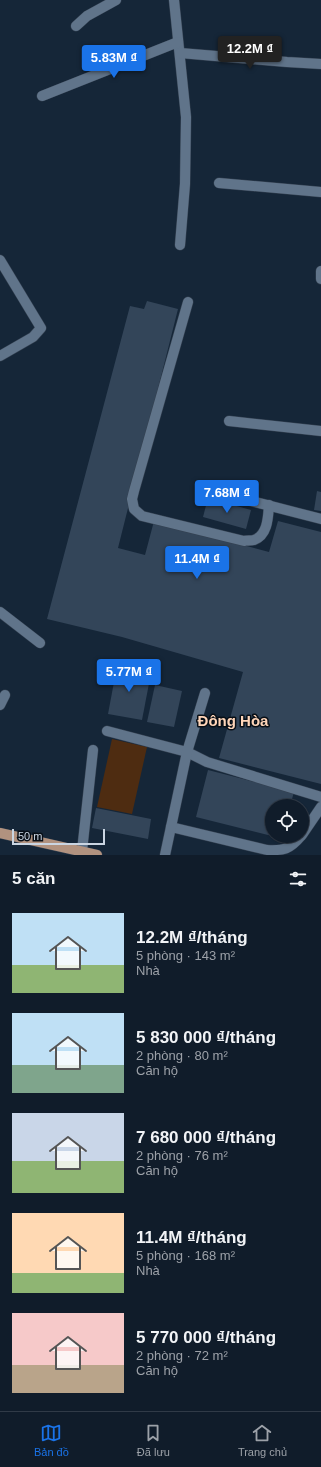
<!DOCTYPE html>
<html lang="vi">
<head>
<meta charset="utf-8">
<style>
  body { margin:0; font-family:Helvetica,sans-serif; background:#1e2936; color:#f1f3f6; height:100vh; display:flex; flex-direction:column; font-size:15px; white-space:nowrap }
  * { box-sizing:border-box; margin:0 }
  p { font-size:13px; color:#9ca1a8 }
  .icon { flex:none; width:22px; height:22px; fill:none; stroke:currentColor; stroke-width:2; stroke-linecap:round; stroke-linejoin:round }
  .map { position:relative; height:855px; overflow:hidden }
  .sheet { display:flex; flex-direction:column; background:#101c2a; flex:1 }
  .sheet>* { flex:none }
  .buttons { position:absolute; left:265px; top:799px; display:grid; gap:8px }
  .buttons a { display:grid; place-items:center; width:44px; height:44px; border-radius:50%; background:#101c2a; box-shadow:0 1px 3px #0004,0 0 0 1px #303a47; font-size:20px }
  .scale { position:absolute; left:12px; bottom:10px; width:93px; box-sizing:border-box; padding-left:4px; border:2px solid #cad5e2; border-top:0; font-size:11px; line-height:14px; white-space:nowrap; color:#cad5e2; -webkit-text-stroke:3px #070e16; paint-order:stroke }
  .price { position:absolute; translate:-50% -34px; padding:0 9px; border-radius:4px; background:#1a73e8; color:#fff; font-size:13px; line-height:26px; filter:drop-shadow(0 1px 2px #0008) }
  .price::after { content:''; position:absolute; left:50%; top:24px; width:12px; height:9px; margin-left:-6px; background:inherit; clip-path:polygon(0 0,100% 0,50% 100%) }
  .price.active { background:#222; color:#fff }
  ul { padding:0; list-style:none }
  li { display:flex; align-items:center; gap:12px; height:100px; padding:0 12px }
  li span { display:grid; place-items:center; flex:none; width:112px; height:80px; border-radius:0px; color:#555 }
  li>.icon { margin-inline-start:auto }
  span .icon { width:48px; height:48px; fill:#fffc; stroke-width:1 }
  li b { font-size:17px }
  h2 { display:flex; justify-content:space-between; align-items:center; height:48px; padding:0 12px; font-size:17px }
  .tabs { display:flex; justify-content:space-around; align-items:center; height:56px; border-top:1px solid #303a47; background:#101c2a; font-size:11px; color:#9ca1a8 }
  .tabs a { display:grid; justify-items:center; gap:2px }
  .tabs .active { color:#1a73e8 }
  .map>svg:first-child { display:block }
</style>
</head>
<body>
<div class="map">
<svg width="321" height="855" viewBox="0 0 321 855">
  <rect width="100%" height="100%" fill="#152638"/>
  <polygon fill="#4e2c11" points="112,739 147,747 132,814 97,807"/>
  <g fill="#334559">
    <polygon points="147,301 178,309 118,548 145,555 154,521 269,552 278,521 321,532 321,784 219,758 243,672 122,637 47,619 130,306 144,309"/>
    <polygon points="317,491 321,492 321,511 314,510"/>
    <polygon points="208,498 251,510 246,529 203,517"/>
    <polygon points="117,666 151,673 142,720 108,714"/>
    <polygon points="155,685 182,691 174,727 147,722"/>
    <polygon points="208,770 294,792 290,806 272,806 272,836 196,817"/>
    <polygon points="96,808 151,819 148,839 92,828"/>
  </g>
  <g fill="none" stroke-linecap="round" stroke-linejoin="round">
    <g stroke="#354252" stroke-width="11">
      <g id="minor">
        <polyline points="174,0 186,117 185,184 180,245"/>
        <polyline points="76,26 87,16 116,0"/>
        <polyline points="180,53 287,62 321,64"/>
        <polyline points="42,96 178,42"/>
        <polyline points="219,183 321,192"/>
        <polyline points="0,260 41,328 33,337 0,356"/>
        <polyline points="321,271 321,279"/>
        <path d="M188,302L134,491L132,499L134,509L142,516L244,541C246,540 251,541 254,540C268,535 268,517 269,505"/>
        <polyline points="229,421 321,431"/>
        <polyline points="216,492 321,519"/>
        <polyline points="0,612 40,643"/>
        <polyline points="0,705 5,695"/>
        <polyline points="107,731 187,752 207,762 321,797"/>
        <path d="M171,827L267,850C284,851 290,849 301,836"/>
        <polyline points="302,835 321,807"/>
        <polyline points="82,851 93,750"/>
        <polyline points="165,855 187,752 205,693"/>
      </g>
    </g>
    <g stroke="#354252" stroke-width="11">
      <polyline id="major" points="0,833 97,855"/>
    </g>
    <use href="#minor" stroke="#60748a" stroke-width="10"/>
    <use href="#major" stroke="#b1927f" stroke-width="10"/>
  </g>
  <g text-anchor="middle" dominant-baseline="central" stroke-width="3" stroke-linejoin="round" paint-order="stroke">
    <g font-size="15" font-weight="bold" fill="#fed5b9" stroke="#070e16">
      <text x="233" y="720">Đông Hòa</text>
    </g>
  </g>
</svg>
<div class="buttons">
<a><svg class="icon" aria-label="locate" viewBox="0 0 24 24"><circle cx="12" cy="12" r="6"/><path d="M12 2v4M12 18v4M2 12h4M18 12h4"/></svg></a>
</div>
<div class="scale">50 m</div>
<b class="price active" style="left:250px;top:70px">12.2M ₫</b>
<b class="price" style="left:114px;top:79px">5.83M ₫</b>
<b class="price" style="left:227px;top:514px">7.68M ₫</b>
<b class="price" style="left:197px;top:580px">11.4M ₫</b>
<b class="price" style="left:129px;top:693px">5.77M ₫</b>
</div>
<section class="sheet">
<h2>5 căn<svg class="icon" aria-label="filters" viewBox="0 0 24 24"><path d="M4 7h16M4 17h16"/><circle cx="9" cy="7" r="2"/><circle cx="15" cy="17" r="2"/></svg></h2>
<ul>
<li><span style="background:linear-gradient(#bfe0f5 65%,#8fb573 0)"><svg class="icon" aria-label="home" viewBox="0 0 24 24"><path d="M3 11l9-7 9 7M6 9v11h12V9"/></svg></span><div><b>12.2M ₫/tháng</b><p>5 phòng · 143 m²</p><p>Nhà</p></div></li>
<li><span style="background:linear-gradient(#bfe0f5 65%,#7fa58c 0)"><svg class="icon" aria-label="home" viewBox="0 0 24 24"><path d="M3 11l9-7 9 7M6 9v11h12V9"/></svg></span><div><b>5 830 000 ₫/tháng</b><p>2 phòng · 80 m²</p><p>Căn hộ</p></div></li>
<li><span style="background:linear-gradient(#c9d6e8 60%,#8fb573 0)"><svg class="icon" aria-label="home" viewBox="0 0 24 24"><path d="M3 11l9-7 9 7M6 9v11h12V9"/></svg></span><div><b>7 680 000 ₫/tháng</b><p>2 phòng · 76 m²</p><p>Căn hộ</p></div></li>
<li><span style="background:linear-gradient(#ffd9b3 75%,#8fb573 0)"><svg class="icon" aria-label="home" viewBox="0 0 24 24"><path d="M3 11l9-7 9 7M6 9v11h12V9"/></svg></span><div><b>11.4M ₫/tháng</b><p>5 phòng · 168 m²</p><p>Nhà</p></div></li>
<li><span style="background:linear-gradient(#f6c9c9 65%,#b9a48a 0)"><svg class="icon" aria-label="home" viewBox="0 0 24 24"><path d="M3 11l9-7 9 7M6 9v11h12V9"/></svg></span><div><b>5 770 000 ₫/tháng</b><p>2 phòng · 72 m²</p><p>Căn hộ</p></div></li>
</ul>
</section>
<nav class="tabs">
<a class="active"><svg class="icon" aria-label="map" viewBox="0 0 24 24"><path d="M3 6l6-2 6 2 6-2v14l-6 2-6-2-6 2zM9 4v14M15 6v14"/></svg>Bản đồ</a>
<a><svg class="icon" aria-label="saved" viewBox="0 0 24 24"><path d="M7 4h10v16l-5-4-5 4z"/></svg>Đã lưu</a>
<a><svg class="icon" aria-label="home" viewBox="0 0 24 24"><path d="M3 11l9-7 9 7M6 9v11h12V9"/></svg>Trang chủ</a>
</nav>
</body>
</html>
